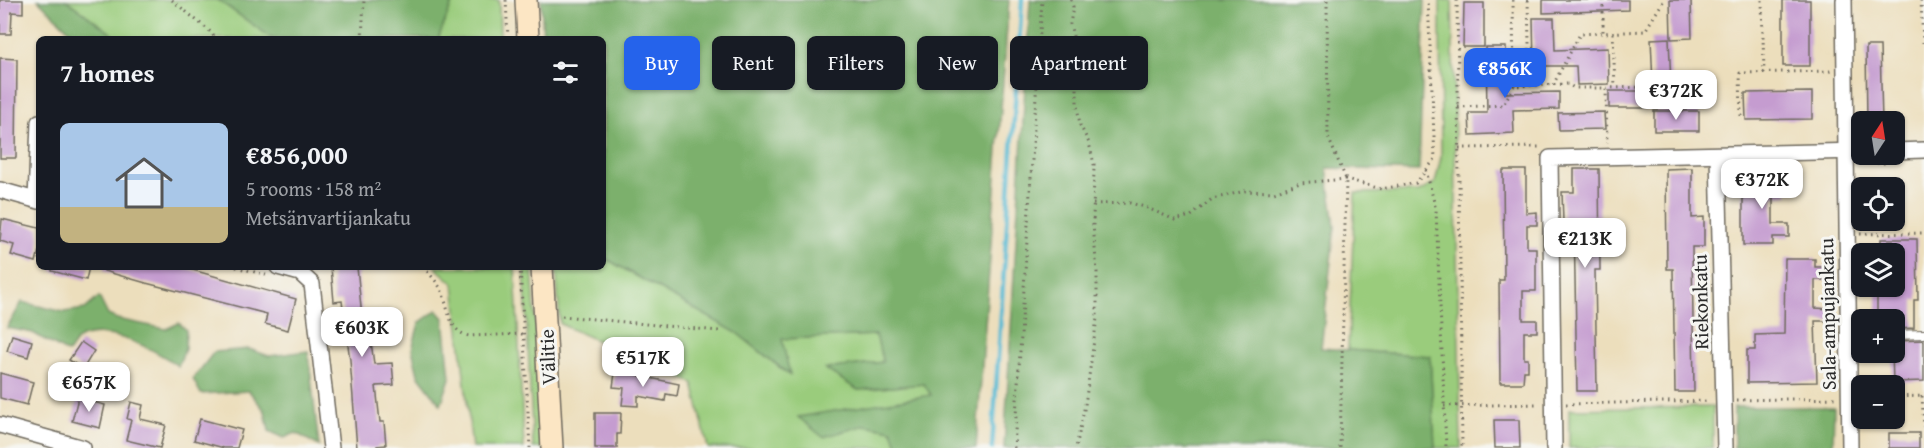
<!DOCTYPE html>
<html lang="en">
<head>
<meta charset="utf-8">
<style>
  body { margin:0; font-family:"Gentium Book Plus",serif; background:#20242c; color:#f1f3f6; height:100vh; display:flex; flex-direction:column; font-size:22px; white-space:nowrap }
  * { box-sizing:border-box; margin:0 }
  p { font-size:20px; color:#9ea1a6 }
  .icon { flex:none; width:33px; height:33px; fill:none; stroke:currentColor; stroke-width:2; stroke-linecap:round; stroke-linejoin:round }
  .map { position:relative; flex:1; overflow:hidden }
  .drawer { position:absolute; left:36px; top:36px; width:570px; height:234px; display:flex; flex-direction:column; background:#171b24; border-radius:9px; box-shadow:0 2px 4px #0004 }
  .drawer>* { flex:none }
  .guide { position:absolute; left:624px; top:36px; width:570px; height:54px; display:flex; gap:12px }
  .needle { width:39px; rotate:12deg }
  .controls { position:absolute; left:1851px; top:111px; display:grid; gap:12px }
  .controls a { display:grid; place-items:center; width:54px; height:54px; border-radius:9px; background:#171b24; box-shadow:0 2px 4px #0004; font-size:30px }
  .price { position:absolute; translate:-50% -51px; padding:0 14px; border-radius:12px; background:#fff; color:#222; font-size:20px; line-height:39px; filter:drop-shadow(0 2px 3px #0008) }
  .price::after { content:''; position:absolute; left:50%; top:36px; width:18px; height:14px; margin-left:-9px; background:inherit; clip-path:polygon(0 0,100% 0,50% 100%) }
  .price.selected { background:#2563eb; color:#fff }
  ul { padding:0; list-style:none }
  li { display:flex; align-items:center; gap:18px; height:150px; padding:0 24px }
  li span { display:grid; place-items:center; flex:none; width:168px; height:120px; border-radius:9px; color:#555 }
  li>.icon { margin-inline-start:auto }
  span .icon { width:72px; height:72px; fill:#fffc; stroke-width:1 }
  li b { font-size:26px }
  h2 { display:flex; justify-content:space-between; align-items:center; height:72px; padding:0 24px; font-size:26px }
  .chip { padding:0 21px; border-radius:9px; background:#171b24; box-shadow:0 2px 4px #0004; font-size:21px; line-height:54px }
  .chip.selected { background:#2563eb; color:#fff }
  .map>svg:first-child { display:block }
</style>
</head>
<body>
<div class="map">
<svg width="1924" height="448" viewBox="0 0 1924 448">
  <rect width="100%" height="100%" fill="#f6f6f2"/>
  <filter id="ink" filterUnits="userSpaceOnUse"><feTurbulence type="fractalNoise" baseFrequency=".0167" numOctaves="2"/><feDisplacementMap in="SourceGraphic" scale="12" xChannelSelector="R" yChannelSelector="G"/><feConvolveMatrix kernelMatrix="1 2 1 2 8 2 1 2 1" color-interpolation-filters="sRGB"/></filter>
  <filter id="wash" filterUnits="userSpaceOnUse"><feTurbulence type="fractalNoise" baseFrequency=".008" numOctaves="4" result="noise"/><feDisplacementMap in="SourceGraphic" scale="24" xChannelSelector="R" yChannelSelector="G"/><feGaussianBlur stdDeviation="1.35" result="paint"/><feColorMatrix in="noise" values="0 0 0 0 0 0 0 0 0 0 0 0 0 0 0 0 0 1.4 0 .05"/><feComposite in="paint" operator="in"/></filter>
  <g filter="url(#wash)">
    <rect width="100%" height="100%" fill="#ecdebc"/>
    <g fill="#9acc7c" stroke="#627c54" stroke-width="1.5">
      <polygon points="66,0 218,0 273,39 119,39"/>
      <polygon points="451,0 499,0 500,39 438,39"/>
      <polygon points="1440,0 1452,0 1461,448 1435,448 1430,356 1348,350 1355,193 1419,192 1435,183 1441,157"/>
      <polygon points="603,257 737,333 789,375 781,339 876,335 884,362 826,369 858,390 925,384 931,395 823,437 865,425 892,430 898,448 708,448 693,383 560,324 556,267 603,267"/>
      <polygon points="435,267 515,267 524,448 472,448 454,284"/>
      <polygon points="524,267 532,267 544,448 533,448"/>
      <polygon points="1713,407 1713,448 1569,448 1569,409"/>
    </g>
    <g fill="#7bb06c" stroke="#536e4c" stroke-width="1.5">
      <polygon points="38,0 66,0 119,39 72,39 70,31"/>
      <polygon points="218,0 448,0 452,4 438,39 273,39"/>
      <polygon points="541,0 1009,0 976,448 898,448 892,430 865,425 823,437 798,417 931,395 924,384 858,390 825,369 883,362 876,335 782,339 790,375 737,333 603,257 603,39 543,39"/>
      <polygon points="1030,0 1425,0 1419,171 1327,168 1335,226 1321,348 1430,356 1435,448 1004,448"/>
      <path d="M99,297L108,315L117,319L166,329L179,323L186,330L185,349L178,366C156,350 108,325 80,338C75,341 72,348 68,353L33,333L7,328L22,302L64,312L85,309Z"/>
      <polygon points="437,310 444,318 450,378 441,405 418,375 412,349 419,323"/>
      <polygon points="249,349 269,356 308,351 319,446 296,433 284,438 269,431 265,411 249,391 201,394 193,379 214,352"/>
      <polygon points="1734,407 1834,407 1833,448 1734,448"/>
    </g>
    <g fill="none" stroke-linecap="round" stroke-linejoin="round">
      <g stroke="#55bad3" stroke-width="4.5">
        <polyline points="1017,68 1072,74"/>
        <polyline points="1082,76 1096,77"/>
        <polyline points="992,448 1022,0"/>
      </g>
    </g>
    <g id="blocks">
      <g fill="#c59cd0">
        <polygon points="0,0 23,0 23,13 12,12 11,34 0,34"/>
        <polygon points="1543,0 1628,0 1628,10 1543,13"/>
        <polygon points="1670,0 1691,0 1692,38 1671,39"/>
        <rect x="1783" y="0" width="27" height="66"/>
        <polygon points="1464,3 1484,3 1484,47 1463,47"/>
        <polygon points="1533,18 1554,18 1555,50 1608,48 1609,84 1577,85 1576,66 1534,66"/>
        <polygon points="1669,38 1671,85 1653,84 1651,39"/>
        <polygon points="1866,46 1880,46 1882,122 1867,122"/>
        <polygon points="1486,47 1506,47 1506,93 1559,92 1559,109 1513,110 1514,133 1470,135 1469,113 1487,113"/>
        <polygon points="0,58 17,59 16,158 0,158"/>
        <polygon points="1609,91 1653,91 1654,108 1609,108"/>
        <polygon points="1812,92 1812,119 1746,120 1745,93"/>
        <rect x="1654" y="111" width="45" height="20"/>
        <polygon points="1604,112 1605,129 1559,130 1558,113"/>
        <polygon points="1692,168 1692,218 1704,217 1704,247 1692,247 1694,392 1675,392 1673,269 1667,269 1666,169"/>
        <polygon points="1574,169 1599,169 1600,270 1595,270 1597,391 1577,391 1574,222 1563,222 1562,192 1574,192"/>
        <polygon points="1503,170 1526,170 1526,213 1537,212 1537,225 1527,225 1527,248 1536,248 1536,291 1523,291 1523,320 1537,320 1537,332 1524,332 1524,359 1528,359 1528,371 1524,371 1523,383 1500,383 1499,280 1504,280"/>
        <polygon points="1743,175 1773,175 1773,183 1788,183 1788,195 1773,196 1773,224 1789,224 1789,237 1773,237 1773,245 1743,245"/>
        <polygon points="2,219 39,228 39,250 36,262 11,255 14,245 0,241"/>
        <polygon points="1881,239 1917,239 1918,300 1914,300 1914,328 1896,329 1896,321 1894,320 1877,320 1877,289 1881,289 1881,286 1894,286 1894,254 1881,254"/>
        <polygon points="1785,259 1815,259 1815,267 1830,267 1830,280 1815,280 1815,308 1831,309 1831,321 1815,321 1817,382 1747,383 1747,350 1755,350 1755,335 1784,334"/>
        <polygon points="52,267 89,267 86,280 52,271"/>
        <polygon points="104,267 182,267 296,299 288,330 265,324 267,314 146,283 104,271"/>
        <polygon points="331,267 357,267 362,317 385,314 387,331 370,334 374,364 392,363 394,385 376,386 380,422 384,422 386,445 377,446 377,448 357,448 350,360 342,301 334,302"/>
        <polygon points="12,335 32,341 28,357 7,351"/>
        <polygon points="1924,340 1924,381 1893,382 1892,352 1894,352 1897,341"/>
        <polygon points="81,342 94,351 83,369 69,360"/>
        <polygon points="0,373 33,382 27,405 0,398"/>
        <polygon points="615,373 640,375 640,376 679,384 677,396 666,394 665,401 638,396 638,406 622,405 624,388 613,387"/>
        <polygon points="78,398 105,405 100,428 72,421"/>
        <polygon points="131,402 143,405 140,419 166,425 160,448 126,440 131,420 127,419"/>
        <polygon points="595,413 621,413 620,434 617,434 617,448 595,448"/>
        <polygon points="200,419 242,430 237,448 224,448 194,440"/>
        <polygon points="1494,420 1519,420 1520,448 1495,448"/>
        <rect x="1889" y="433" width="30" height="15"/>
      </g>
    </g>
  </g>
  <g filter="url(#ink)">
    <use href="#blocks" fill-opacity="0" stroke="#6f6a5e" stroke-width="1.5"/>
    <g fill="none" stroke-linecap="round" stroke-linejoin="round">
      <g stroke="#6f6a5e" stroke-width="10">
        <g id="service">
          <polyline points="1894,335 1924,334"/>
          <polyline points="1848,337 1862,336"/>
        </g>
      </g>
      <g stroke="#6f6a5e" stroke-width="18">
        <g id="minor">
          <polyline points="1844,0 1850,448"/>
          <polyline points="1894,151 1924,150"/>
          <polyline points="1718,155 1725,448"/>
          <polyline points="0,190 39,201"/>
          <polyline points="36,200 39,122"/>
          <polyline points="278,267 300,273 312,284 331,448"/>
          <polyline points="0,425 83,448"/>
          <polyline points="1554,448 1550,158 1862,151"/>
        </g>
      </g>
      <g stroke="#6f6a5e" stroke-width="24">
        <g id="secondary">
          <polyline points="526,0 528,39"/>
          <polyline points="542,267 552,448"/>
        </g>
      </g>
      <g stroke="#6f6a5e" stroke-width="3" stroke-dasharray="1.5 4.5" stroke-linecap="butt">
        <polyline points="172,0 212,33 215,39"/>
        <polyline points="506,0 508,39"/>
        <polyline points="1071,0 1073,7 1070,24 1074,40 1077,73 1077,105 1080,125 1089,143 1094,164 1093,224 1097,272 1097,318 1085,405 1076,448"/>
        <polyline points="1327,0 1328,137 1346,179 1340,448"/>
        <polyline points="1457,0 1462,448"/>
        <polyline points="1513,0 1514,86 1568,84 1574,88 1606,88 1607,143"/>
        <polyline points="1528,0 1530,86"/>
        <polyline points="1603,0 1603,33"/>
        <polyline points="1762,0 1764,73"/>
        <polyline points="1921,0 1923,43"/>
        <polyline points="1613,33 1615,87"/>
        <polyline points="362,39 364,0"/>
        <polyline points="1553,85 1580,34 1645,31 1664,0"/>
        <polyline points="1606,88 1694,86"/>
        <polyline points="1658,106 1705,105"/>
        <polyline points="1458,107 1503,105 1514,86"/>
        <polyline points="1741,116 1740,73 1832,71"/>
        <polyline points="1459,148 1540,147"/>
        <polyline points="1871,163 1886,163"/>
        <polyline points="1426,170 1436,210 1446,448"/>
        <polyline points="1093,204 1130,203 1145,207 1175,220 1191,216 1212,199 1245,191 1274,192 1300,183 1346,179 1381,189 1416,183 1435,159 1428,0"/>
        <polyline points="1860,234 1924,233"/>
        <polyline points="236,267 266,275"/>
        <path d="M423,267C429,273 437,282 441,289C449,306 447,331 469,336L524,334"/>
        <polyline points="520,267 530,448"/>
        <polyline points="562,316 719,331"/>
        <polyline points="1922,396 1924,427"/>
        <polyline points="1894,397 1924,396"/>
        <polyline points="1737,400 1836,398"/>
        <polyline points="1566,404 1710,401"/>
        <polyline points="1444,406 1539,404"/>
        <polyline points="1014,448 1042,0"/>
      </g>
      <use href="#service" stroke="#fff" stroke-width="8"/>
      <use href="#minor" stroke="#fff" stroke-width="15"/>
      <use href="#secondary" stroke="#fce6c4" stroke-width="21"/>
    </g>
  </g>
  <g text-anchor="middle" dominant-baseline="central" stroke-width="6" stroke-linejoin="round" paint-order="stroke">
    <g font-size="20" fill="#2b2b2b" stroke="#f6f6f2">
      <text transform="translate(1700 302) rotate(-91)">Riekonkatu</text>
      <text transform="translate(1827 314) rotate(-91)">Sala-ampujankatu</text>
      <text transform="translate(547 357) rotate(-92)">Välitie</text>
    </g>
  </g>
</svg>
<div class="controls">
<a><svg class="needle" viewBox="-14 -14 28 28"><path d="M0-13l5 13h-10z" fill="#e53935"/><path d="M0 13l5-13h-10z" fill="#9ea1a6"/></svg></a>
<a><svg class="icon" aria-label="locate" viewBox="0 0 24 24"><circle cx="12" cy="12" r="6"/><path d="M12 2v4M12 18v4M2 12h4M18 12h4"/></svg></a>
<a><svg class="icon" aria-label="layers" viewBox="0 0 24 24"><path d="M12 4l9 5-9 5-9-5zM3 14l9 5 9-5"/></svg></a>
<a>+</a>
<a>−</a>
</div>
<b class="price selected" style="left:1505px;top:99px">€856K</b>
<b class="price" style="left:1676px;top:121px">€372K</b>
<b class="price" style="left:1762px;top:210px">€372K</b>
<b class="price" style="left:1585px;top:269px">€213K</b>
<b class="price" style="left:362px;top:358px">€603K</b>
<b class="price" style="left:643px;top:388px">€517K</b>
<b class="price" style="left:89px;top:413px">€657K</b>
<div class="guide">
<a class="chip selected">Buy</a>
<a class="chip">Rent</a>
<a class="chip">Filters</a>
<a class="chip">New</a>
<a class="chip">Apartment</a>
</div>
<section class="drawer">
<h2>7 homes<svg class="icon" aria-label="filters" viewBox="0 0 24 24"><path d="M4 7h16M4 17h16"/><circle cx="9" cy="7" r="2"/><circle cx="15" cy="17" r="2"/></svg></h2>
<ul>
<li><span style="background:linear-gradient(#a9c7e8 70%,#c2b280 0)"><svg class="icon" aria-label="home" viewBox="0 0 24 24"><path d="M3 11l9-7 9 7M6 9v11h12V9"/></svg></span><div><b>€856,000</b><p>5 rooms · 158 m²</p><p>Metsänvartijankatu</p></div></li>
</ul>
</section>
</div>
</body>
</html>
